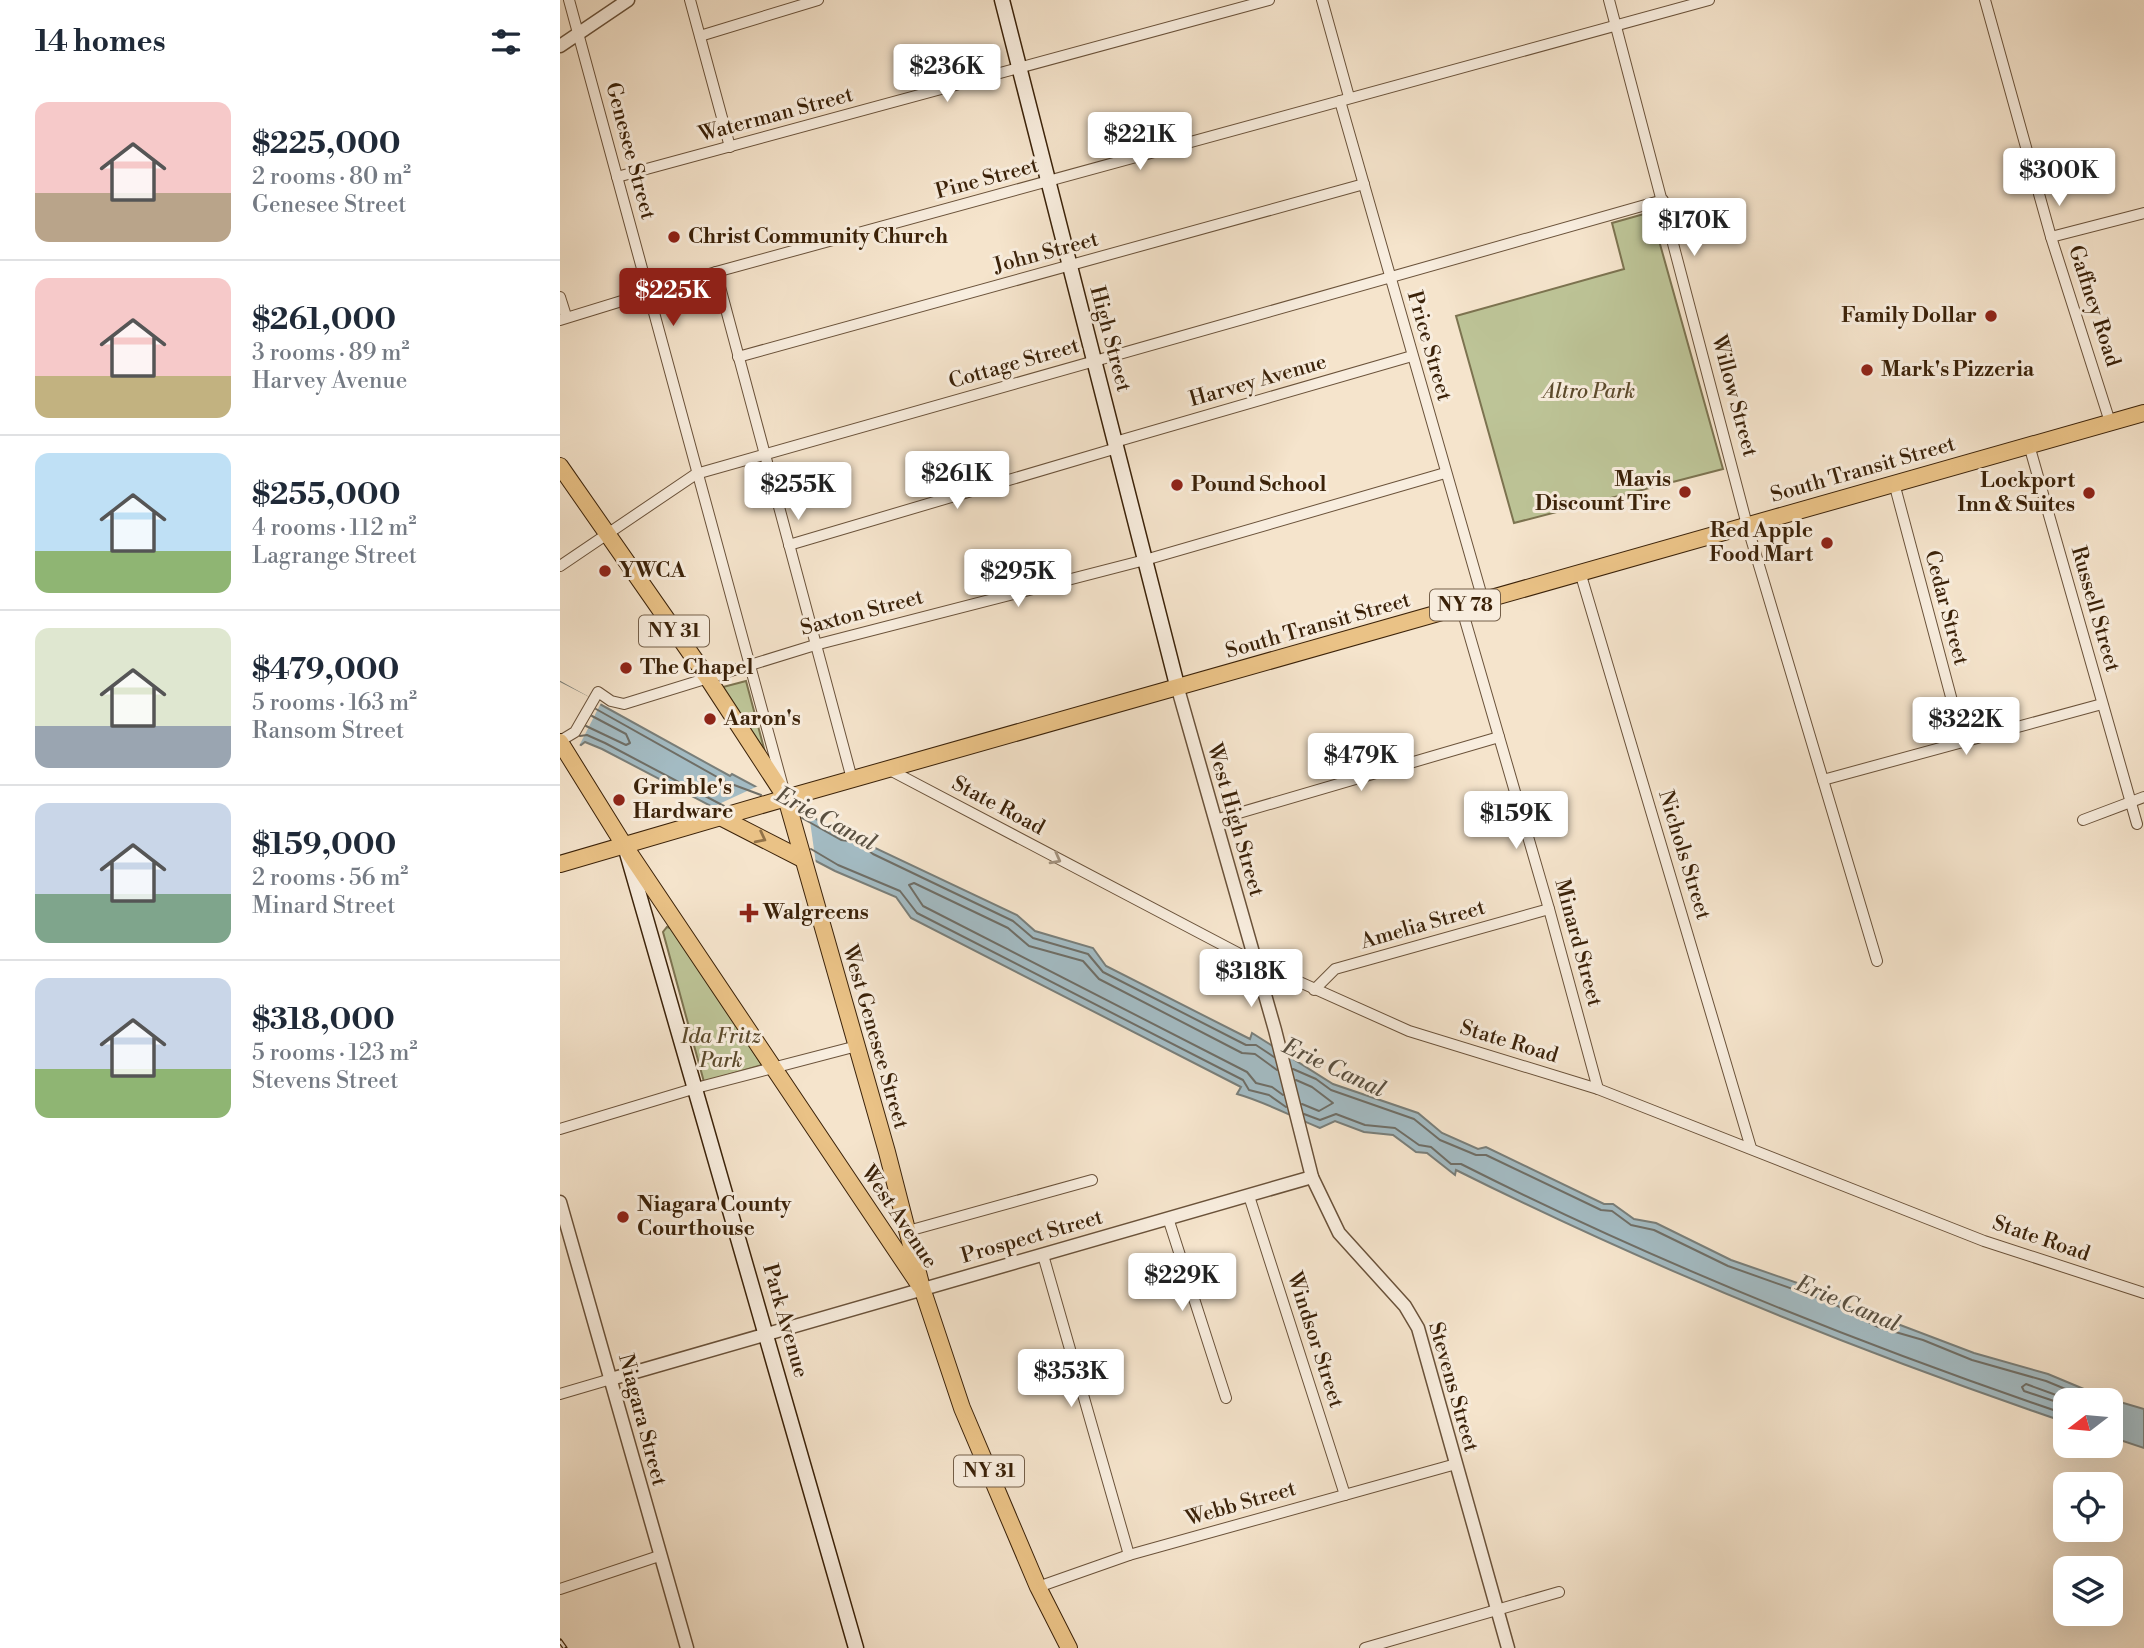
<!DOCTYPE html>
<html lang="en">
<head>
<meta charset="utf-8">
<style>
  body { margin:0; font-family:"Libre Bodoni",serif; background:#f2f2f3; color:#1f2937; height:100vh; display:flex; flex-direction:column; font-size:26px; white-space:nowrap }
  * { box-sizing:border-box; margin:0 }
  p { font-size:23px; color:#747a83 }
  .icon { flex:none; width:38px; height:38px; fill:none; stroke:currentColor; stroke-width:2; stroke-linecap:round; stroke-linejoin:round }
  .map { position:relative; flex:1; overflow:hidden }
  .details { display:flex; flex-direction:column; background:#fff; width:560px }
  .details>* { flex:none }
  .needle { width:46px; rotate:254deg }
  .tools { position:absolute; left:1493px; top:1388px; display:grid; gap:14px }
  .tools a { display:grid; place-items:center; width:70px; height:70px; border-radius:14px; background:#fff; box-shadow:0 7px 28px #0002; font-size:35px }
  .price { position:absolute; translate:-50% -60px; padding:0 16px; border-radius:7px; background:#fff; color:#222; font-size:23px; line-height:46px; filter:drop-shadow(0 2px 4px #0008) }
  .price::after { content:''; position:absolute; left:50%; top:42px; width:21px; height:16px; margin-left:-10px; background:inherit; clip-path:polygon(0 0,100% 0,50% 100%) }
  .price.selected { background:#8f2418; color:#fff }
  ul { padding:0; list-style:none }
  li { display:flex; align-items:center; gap:21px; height:175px; padding:0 35px }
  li+li { border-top:2px solid #e0e1e3 }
  li span { display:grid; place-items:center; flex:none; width:196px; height:140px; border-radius:14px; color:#555 }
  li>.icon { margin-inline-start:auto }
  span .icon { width:84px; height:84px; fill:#fffc; stroke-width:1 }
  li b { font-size:30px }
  h2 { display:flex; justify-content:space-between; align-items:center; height:84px; padding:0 35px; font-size:30px }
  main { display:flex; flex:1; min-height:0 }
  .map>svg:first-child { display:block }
</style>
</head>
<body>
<main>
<section class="details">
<h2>14 homes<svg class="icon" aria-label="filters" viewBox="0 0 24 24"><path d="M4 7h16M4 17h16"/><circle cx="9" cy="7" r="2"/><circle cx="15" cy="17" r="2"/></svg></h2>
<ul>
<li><span style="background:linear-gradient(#f6c9c9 65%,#b9a48a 0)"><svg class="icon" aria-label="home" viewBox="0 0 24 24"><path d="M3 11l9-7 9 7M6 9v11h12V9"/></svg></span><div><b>$225,000</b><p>2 rooms · 80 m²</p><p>Genesee Street</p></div></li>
<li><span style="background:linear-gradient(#f6c9c9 70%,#c2b280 0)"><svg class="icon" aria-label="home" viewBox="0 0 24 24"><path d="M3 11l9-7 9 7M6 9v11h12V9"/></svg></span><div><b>$261,000</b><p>3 rooms · 89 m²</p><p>Harvey Avenue</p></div></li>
<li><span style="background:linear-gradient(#bfe0f5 70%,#8fb573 0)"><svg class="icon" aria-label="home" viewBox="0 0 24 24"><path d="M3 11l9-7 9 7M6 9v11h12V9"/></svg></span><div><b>$255,000</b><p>4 rooms · 112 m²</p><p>Lagrange Street</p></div></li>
<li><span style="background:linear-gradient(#dfe7d0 70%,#9aa5b1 0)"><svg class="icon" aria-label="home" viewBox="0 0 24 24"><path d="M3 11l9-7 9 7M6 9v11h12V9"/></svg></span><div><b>$479,000</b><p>5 rooms · 163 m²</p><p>Ransom Street</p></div></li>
<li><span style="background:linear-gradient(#c9d6e8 65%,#7fa58c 0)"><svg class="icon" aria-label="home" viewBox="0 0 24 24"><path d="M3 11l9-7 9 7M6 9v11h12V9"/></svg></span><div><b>$159,000</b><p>2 rooms · 56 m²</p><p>Minard Street</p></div></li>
<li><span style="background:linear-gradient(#c9d6e8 65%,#8fb573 0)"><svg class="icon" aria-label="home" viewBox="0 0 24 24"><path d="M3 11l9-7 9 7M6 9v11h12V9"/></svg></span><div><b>$318,000</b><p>5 rooms · 123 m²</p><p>Stevens Street</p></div></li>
</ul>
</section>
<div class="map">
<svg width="1584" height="1648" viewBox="0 0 1584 1648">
  <rect width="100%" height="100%" fill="#f5e4cc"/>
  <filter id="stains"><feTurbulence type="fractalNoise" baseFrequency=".00286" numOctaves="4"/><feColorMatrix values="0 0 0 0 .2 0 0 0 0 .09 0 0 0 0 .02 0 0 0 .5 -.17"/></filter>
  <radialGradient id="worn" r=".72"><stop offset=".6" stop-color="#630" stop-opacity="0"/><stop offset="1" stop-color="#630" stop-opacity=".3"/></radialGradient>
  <g fill="#bdc497" stroke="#7c7350" stroke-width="2">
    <polygon points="1091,212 1163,469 954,523 896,316 1064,269 1052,223"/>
    <polygon points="186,681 205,752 163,691 163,687"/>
    <polygon points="107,927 113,929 202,1065 144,1082 103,932"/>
  </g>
  <path fill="#a3bbc3" stroke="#797e79" stroke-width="2" d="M0,682L170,776L172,774L284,834L299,835L315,848L457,915L475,931L533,948L546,966L690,1039L692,1033L773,1084L858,1113L882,1133L918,1149L926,1147L1044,1204H1053L1074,1219L1096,1223L1171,1260L1272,1295L1289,1307L1319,1317L1320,1321L1335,1323L1414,1353L1488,1374L1543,1397L1584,1409V1448L1551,1437L1550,1400H1505V1422C1297,1351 1092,1268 896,1170L895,1175L867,1153L856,1152L833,1135L804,1132L775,1121L760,1128C732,1117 706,1102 677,1094L681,1087L351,918L336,897L275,871L42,749L25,742L21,745L0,733Z"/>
  <g fill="#f5e4cc">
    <polygon points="0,682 41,703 19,746 0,736"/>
    <polygon points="198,786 249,814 256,864 148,809"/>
  </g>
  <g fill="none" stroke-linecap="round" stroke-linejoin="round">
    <g stroke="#6f6e66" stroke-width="2">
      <polyline points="36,709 166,782 201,795"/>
      <polyline points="26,726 66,745 70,743 66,734 32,716"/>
      <polyline points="20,736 27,735 45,743 164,806"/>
      <polyline points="242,818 281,840 297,842 313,854 453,921 473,938 528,954 543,972 686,1045 696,1045 714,1057"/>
      <polyline points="251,849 278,865 340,891 357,913 683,1080 689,1090 709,1095 726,1107"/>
      <polyline points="733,1069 756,1079 771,1090 854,1119 880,1140 916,1155 926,1155 1041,1210 1052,1211 1071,1225 1094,1230 1168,1266 1272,1303 1318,1327 1363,1340 1412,1360 1486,1381 1532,1400"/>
      <polyline points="717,1070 695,1054 682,1053 539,979 523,961 469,946 448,928 354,883 349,885 363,906 687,1072 696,1083 712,1087 723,1095"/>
      <polyline points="736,1080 752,1087 773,1103 759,1111 742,1104"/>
      <path d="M744,1114L760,1120L776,1114L805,1125L835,1128L859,1145L871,1147L891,1164H901C1095,1262 1299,1344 1505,1414"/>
      <polygon points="1466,1384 1496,1395 1498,1399 1494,1401 1464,1391 1462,1387"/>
    </g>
    <g stroke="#6a523a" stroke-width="12">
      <g id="minor">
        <polyline points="9,0 223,787"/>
        <polyline points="130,0 170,147"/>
        <polyline points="762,0 789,97"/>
        <polyline points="1049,0 1187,525 1317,961"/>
        <polyline points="1425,0 1491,237 1550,422"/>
        <polyline points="140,36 258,0"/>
        <polyline points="780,101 923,600"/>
        <polyline points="57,177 709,0"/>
        <polyline points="1491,237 1584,213"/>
        <polyline points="156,272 292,779"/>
        <polyline points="0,297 6,316"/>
        <polyline points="0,320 156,272 1149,0"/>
        <polyline points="178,357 804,184"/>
        <polyline points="555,442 852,356"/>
        <polyline points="1469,445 1577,824"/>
        <polyline points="1334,483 1403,742"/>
        <polyline points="229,545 557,448"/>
        <polyline points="0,566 136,474 1103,200"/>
        <polyline points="1020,572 1191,1148"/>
        <polyline points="901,606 989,909 1038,1089"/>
        <polyline points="0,741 15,732 38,692 51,701 64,704 255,645 585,560 885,473"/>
        <polyline points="328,769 695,962 849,1031 1038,1089 1424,1241 1584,1293"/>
        <polyline points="1263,780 1542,704"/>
        <polyline points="655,820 939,737"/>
        <polyline points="1523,820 1584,797"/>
        <polyline points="754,990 775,969 989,909"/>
        <polyline points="0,1129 136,1088 297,1046"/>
        <polyline points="689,1196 785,1495"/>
        <polyline points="608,1218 666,1398"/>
        <polyline points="348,1231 532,1180"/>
        <polyline points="483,1255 569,1555"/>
        <polyline points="0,1394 51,1379"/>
        <polyline points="478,1587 569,1555 896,1464"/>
        <polyline points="0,1589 99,1556"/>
        <polyline points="805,1648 999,1592"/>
      </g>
    </g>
    <g stroke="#6a523a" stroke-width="15">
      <g id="tertiary">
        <polyline points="0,46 68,0"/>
        <polyline points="618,689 715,1030 752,1177 779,1233 845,1306 858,1328 948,1648"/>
        <polyline points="0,1202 127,1648"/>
        <polyline points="51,1379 752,1177"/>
      </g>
    </g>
    <g stroke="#3b2209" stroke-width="17">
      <g id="secondary">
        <polyline points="442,0 618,689"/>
        <polyline points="67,853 296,1648"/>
      </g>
    </g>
    <g stroke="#3b2209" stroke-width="18">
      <g id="primary">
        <polyline points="0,742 64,845 360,1286"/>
        <polyline points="0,864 226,798"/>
      </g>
    </g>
    <g stroke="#3b2209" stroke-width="18">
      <g id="trunk">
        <polyline points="0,466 147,677 226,798 327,1152 362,1288 402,1408 478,1587 509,1648"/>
        <polyline points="226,798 1584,413"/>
        <polyline points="160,817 242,859"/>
      </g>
    </g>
    <use href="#minor" stroke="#f8edde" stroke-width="10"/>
    <use href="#tertiary" stroke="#f8edde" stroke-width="12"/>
    <use href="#secondary" stroke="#f8edde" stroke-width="14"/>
    <use href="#primary" stroke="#eac286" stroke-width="16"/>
    <use href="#trunk" stroke="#eac286" stroke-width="16"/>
    <g stroke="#3b2209" stroke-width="5">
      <polyline id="rail" points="0,1641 5,1648"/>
    </g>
    <use href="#rail" stroke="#f8edde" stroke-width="2.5" stroke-dasharray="8" stroke-linecap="butt"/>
  </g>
  <defs><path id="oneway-chevron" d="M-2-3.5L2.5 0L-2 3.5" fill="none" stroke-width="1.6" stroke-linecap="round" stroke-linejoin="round" transform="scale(1.75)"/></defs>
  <use stroke="#927248" href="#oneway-chevron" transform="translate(201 838) rotate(27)"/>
  <use stroke="#a3927e" href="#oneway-chevron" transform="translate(496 859) rotate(28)"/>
  <g fill="#8f2418" stroke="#f8edde" stroke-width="2.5">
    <circle cx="114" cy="237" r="7"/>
    <circle cx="1431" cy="316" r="7"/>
    <circle cx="1307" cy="370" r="7"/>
    <circle cx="617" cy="485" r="7"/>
    <circle cx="1125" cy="492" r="7"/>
    <circle cx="1529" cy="493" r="7"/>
    <circle cx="1267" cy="543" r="7"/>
    <circle cx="45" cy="571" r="7"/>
    <circle cx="66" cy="668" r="7"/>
    <circle cx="150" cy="719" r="7"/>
    <circle cx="59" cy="800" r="7"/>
    <path d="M185.5 902.5h7v7h7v7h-7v7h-7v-7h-7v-7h7z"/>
    <circle cx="63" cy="1217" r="7"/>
  </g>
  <g text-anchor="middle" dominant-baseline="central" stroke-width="6" stroke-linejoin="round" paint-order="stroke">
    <g fill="#f8edde" stroke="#745f49" stroke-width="2">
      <rect x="870" y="589.5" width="70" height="31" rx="5"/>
      <rect x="79" y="615.5" width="70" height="31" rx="5"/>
      <rect x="394" y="1455.5" width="70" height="31" rx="5"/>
    </g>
    <g font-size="19" font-weight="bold" fill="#3b2209">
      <text x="905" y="605">NY 78</text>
      <text x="114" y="631">NY 31</text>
      <text x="429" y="1471">NY 31</text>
    </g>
    <g font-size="21" fill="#3b2209" stroke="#f8edde">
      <text transform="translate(216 115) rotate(-15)">Waterman Street</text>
      <text transform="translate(70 151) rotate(75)">Genesee Street</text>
      <text transform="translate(427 179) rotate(-15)">Pine Street</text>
      <text transform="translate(486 253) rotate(-15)">John Street</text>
      <text transform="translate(1534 306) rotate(72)">Gaffney Road</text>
      <text transform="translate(550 339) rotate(75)">High Street</text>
      <text transform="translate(869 346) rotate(74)">Price Street</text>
      <text transform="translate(454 364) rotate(-16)">Cottage Street</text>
      <text transform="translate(698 381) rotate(-16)">Harvey Avenue</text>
      <text transform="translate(1174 396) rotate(75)">Willow Street</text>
      <text transform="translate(1303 470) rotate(-16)">South Transit Street</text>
      <text transform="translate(1386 608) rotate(75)">Cedar Street</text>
      <text transform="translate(1535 609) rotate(74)">Russell Street</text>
      <text transform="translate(302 613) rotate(-15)">Saxton Street</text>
      <text transform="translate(758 626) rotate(-16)">South Transit Street</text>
      <text transform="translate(438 806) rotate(28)">State Road</text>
      <text transform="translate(675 820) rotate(74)">West High Street</text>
      <text transform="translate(1124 855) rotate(73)">Nichols Street</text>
      <text transform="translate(863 925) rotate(-16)">Amelia Street</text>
      <text transform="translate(1018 943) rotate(75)">Minard Street</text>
      <text transform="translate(315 1037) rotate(74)">West Genesee Street</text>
      <text transform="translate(949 1042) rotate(17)">State Road</text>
      <text transform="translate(339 1217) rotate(56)">West Avenue</text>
      <text transform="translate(472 1237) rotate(-16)">Prospect Street</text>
      <text transform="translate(1481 1239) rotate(19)">State Road</text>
      <text transform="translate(225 1321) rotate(74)">Park Avenue</text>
      <text transform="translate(755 1340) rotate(72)">Windsor Street</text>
      <text transform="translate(893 1387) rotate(74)">Stevens Street</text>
      <text transform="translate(82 1420) rotate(75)">Niagara Street</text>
      <text transform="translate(681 1504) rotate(-16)">Webb Street</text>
    </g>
    <g font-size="21" font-weight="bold" fill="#3b2209" stroke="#f8edde" text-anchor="start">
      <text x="128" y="237">Christ Community Church</text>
      <text x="1417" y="316" text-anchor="end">Family Dollar</text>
      <text x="1321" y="370">Mark's Pizzeria</text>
      <text x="1111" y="480" text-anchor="end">Mavis<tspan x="1111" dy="24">Discount Tire</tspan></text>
      <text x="1515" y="481" text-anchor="end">Lockport<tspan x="1515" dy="24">Inn &amp; Suites</tspan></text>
      <text x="631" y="485">Pound School</text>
      <text x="1253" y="531" text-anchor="end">Red Apple<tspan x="1253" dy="24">Food Mart</tspan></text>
      <text x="59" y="571">YWCA</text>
      <text x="80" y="668">The Chapel</text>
      <text x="164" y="719">Aaron's</text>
      <text x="73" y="788">Grimble's<tspan x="73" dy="24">Hardware</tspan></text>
      <text x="203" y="913">Walgreens</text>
      <text x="77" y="1205">Niagara County<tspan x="77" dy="24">Courthouse</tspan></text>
    </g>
    <g font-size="21" font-style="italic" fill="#5c4a2c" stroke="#f8edde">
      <text x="1029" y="392">Altro Park</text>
      <text x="161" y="1037">Ida Fritz<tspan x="161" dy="24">Park</tspan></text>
    </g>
    <g font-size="23" font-style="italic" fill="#5a5041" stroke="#f8edde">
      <text transform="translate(266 819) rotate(28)">Erie Canal</text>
      <text transform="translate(774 1068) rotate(25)">Erie Canal</text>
      <text transform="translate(1288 1304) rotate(23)">Erie Canal</text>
    </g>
  </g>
  <rect width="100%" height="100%" filter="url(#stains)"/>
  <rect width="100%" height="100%" fill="url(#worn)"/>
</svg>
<div class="tools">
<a><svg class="needle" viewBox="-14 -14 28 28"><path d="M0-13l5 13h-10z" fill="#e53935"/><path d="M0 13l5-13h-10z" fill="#747a83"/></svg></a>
<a><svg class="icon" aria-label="locate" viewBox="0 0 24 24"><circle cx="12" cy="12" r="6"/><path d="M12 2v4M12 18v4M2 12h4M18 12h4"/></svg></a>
<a><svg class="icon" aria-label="layers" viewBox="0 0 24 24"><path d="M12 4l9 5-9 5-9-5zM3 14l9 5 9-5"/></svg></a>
</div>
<b class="price" style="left:387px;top:104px">$236K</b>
<b class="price" style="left:580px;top:172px">$221K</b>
<b class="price" style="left:1499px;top:208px">$300K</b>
<b class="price" style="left:1134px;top:258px">$170K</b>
<b class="price selected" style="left:113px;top:328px">$225K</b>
<b class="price" style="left:397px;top:511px">$261K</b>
<b class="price" style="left:238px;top:522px">$255K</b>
<b class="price" style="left:458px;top:609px">$295K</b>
<b class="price" style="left:1406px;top:757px">$322K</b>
<b class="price" style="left:801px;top:793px">$479K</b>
<b class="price" style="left:956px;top:851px">$159K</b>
<b class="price" style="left:691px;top:1009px">$318K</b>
<b class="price" style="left:622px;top:1313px">$229K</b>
<b class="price" style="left:511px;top:1409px">$353K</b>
</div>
</main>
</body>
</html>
